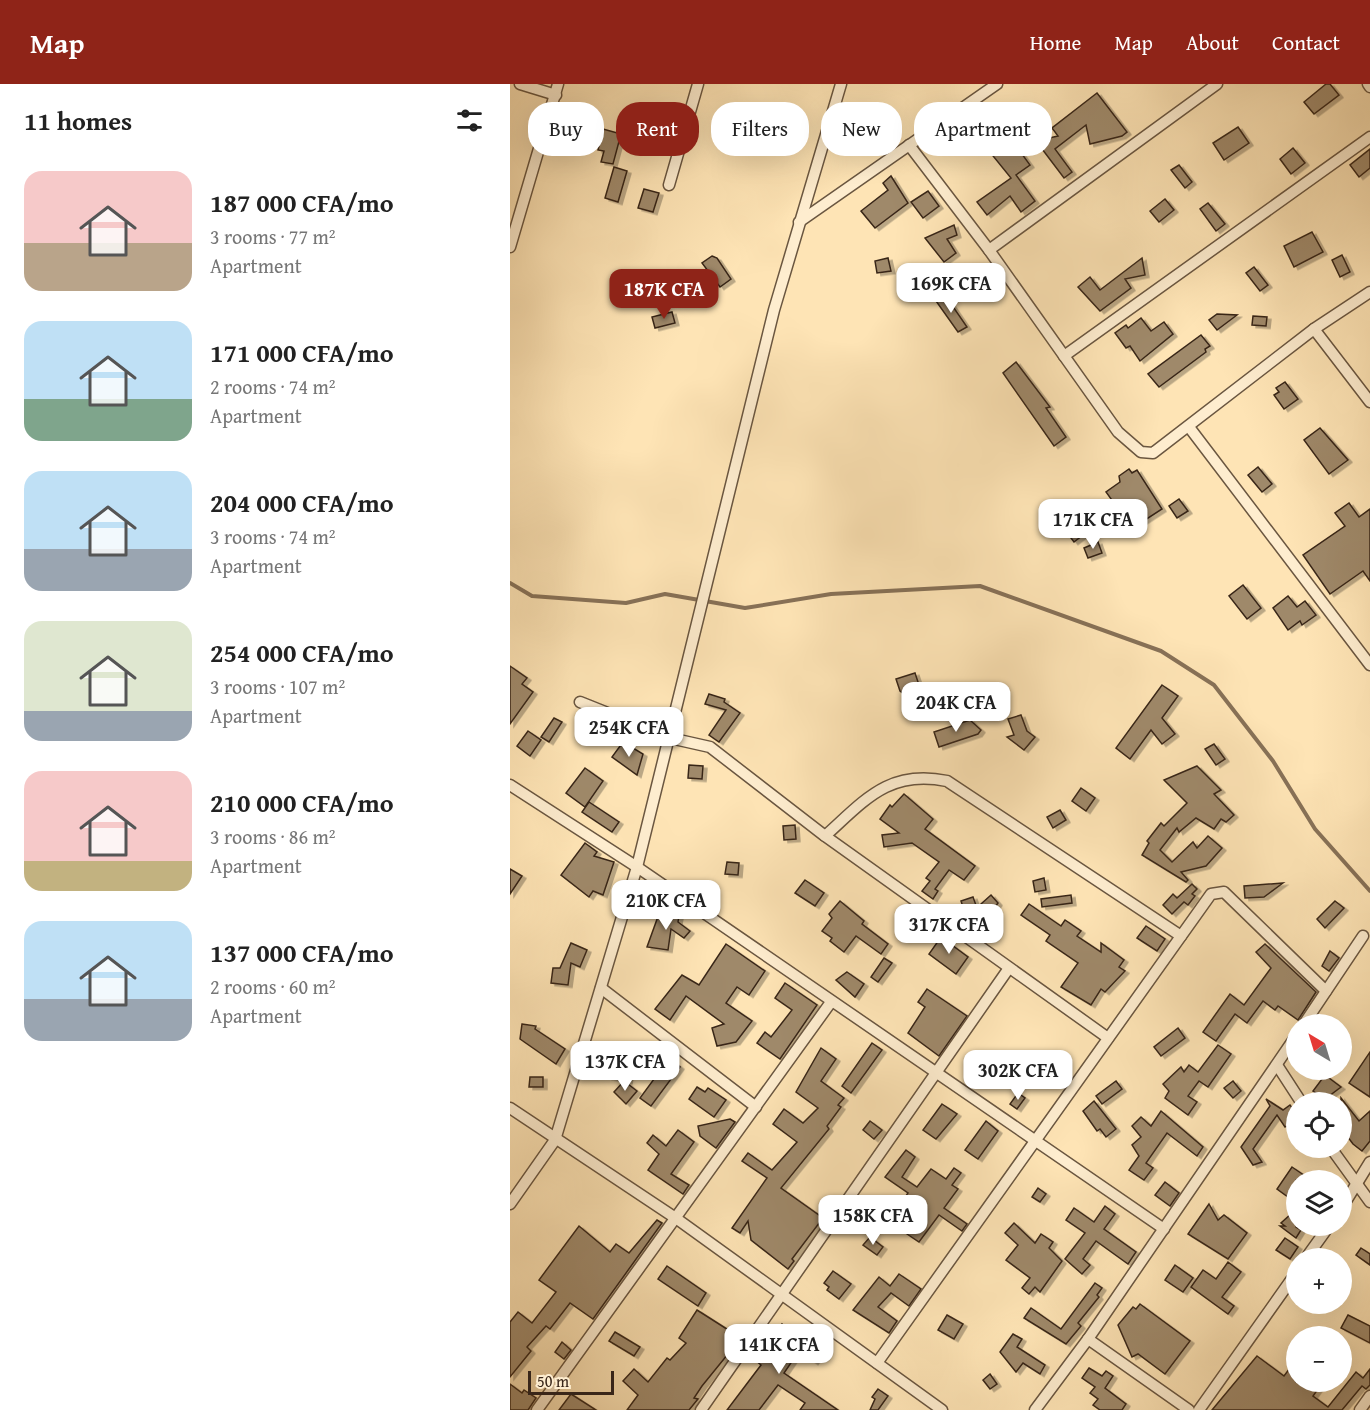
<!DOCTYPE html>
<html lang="en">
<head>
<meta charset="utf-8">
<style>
  body { margin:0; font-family:"Gentium Book Plus",serif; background:#f6f6f6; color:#222; height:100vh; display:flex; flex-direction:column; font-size:22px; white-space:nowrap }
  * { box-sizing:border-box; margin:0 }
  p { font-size:20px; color:#767676 }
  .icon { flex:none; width:33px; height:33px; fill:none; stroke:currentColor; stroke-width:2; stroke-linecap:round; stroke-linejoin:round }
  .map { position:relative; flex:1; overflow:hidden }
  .side { display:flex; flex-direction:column; background:#fff; width:510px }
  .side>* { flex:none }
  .guide { position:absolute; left:18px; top:18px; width:570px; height:54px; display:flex; gap:12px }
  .needle { width:39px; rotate:322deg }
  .fabs { position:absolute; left:776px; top:930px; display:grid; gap:12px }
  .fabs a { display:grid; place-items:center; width:66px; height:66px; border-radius:50%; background:#fff; box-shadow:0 6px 24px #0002; font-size:30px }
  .scale { position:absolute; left:18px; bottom:15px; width:86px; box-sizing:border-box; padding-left:6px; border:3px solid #392619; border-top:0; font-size:16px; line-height:21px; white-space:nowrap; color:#392619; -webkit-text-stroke:4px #feedcf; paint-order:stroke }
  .price { position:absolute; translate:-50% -51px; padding:0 14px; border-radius:12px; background:#fff; color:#222; font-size:20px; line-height:39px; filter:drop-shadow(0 2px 3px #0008) }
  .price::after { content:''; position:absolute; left:50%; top:36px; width:18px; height:14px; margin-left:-9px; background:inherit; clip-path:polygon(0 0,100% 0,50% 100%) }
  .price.active { background:#8f2418; color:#fff }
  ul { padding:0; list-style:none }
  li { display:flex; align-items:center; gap:18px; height:150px; padding:0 24px }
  li span { display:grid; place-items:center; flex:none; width:168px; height:120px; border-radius:18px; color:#555 }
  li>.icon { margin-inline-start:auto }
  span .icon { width:72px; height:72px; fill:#fffc; stroke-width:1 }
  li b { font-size:26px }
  h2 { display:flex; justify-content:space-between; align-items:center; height:72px; padding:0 24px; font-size:26px }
  .chip { padding:0 21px; border-radius:24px; background:#fff; box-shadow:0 6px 24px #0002; font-size:21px; line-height:54px }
  .chip.active { background:#8f2418; color:#fff }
  header { display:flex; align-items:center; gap:36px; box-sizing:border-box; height:84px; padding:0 30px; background:#8f2418; color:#fff }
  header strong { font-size:28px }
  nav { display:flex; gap:33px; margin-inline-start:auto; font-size:21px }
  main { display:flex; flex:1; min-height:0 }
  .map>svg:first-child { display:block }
</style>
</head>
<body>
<header>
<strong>Map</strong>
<nav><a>Home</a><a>Map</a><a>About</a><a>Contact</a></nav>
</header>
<main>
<section class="side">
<h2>11 homes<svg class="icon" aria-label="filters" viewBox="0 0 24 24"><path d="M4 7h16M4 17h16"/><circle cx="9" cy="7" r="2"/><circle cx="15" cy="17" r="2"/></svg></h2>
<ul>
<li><span style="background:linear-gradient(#f6c9c9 60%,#b9a48a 0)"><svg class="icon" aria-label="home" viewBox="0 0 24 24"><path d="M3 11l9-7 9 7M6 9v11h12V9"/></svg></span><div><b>187 000 CFA/mo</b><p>3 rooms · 77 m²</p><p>Apartment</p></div></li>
<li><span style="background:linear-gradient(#bfe0f5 65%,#7fa58c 0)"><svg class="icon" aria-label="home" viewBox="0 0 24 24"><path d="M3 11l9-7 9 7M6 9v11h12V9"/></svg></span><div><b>171 000 CFA/mo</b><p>2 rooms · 74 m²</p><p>Apartment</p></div></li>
<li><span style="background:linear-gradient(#bfe0f5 65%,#9aa5b1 0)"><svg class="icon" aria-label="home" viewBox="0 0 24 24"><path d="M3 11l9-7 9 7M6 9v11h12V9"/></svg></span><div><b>204 000 CFA/mo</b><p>3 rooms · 74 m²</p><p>Apartment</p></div></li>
<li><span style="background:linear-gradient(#dfe7d0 75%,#9aa5b1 0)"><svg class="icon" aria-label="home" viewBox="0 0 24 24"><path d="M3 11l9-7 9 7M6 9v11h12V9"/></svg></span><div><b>254 000 CFA/mo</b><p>3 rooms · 107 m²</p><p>Apartment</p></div></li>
<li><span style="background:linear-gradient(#f6c9c9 75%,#c2b280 0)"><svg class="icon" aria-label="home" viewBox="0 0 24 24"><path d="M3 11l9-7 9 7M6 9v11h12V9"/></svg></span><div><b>210 000 CFA/mo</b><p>3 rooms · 86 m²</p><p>Apartment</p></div></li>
<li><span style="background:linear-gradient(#bfe0f5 65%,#9aa5b1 0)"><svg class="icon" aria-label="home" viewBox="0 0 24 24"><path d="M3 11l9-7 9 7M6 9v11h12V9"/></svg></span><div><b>137 000 CFA/mo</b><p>2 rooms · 60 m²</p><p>Apartment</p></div></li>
</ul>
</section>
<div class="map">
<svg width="860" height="1326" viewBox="0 0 860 1326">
  <defs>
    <filter id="shadow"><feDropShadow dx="4" dy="2.5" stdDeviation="0" flood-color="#0004"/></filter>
  </defs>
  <rect width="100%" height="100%" fill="#fee4b5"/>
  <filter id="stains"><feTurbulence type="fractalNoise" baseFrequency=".00333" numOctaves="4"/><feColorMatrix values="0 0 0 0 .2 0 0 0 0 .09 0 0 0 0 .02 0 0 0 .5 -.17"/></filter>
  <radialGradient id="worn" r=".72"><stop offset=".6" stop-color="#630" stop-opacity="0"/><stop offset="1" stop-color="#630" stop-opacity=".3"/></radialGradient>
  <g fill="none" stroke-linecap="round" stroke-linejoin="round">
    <polyline stroke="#877157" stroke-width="4" points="0,499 22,512 116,519 155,510 235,524 321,510 470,502 651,567 704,601 763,677 805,745 860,807"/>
  </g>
  <g fill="#9f896a" stroke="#392619" stroke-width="1.5" filter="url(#shadow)">
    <polygon points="816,0 820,0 829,11 804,30 794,18"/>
    <polygon points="587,9 617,48 612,52 580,60 576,41 545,65 562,88 554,94 526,57 548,52 542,44"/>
    <polygon points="459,29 474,48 464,56 452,41 456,38 452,33"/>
    <polygon points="505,42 509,46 514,42 524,55 509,66 520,81 506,91 525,117 511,128 500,112 477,131 467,118 501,94 479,67 487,61 484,58"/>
    <polygon points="728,43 739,59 714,76 703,59"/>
    <polygon points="93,45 111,50 103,80 91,78 94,67 88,66"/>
    <polygon points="783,64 795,79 781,90 770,75"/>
    <polygon points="860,65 860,84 849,93 840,81"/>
    <polygon points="669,81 682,98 675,104 661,86"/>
    <polygon points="104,83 117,87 108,118 95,114"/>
    <polygon points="381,92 398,119 365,144 351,127 378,106 373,99"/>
    <polygon points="134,105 149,109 143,128 128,124"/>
    <polygon points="418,107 429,122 413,134 401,118"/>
    <polygon points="655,115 664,126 649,138 640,127"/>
    <polygon points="698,119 715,140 706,147 690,125"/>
    <polygon points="444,141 447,151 437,155 446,169 434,178 415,154"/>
    <polygon points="802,148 813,168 784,183 774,162"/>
    <polygon points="832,171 840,188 830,193 822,176"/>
    <polygon points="202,172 207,174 221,195 210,203 192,179"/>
    <polygon points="378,174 381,187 367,189 365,177"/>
    <polygon points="632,174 635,191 615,195 621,204 590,227 568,203 580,193 590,206"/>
    <polygon points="744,183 758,201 750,207 736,189"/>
    <polygon points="435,211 457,243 448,248 426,217"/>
    <polygon points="162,228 165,239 145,244 142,233"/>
    <polygon points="707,230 727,231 707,246 699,236"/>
    <polygon points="743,232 757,233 756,242 742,241"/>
    <polygon points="631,234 641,247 654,238 663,250 630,277 620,262 616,264 605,249 616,241 618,244"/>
    <polygon points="691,251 700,262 695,265 696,268 649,303 638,290"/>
    <polygon points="506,278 540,323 536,324 556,353 544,362 493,289"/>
    <polygon points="775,298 788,315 774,325 764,311 769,308 766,304"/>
    <polygon points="810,344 838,376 819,390 794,356"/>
    <polygon points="748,383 762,400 752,408 738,391"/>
    <polygon points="619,385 622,389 627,386 652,425 629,440 617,420 609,426 596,408 610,398 609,392"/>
    <polygon points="669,415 678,427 667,434 659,422"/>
    <polygon points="839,419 849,433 860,425 860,497 853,487 820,510 793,471 835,442 825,429"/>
    <polygon points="572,429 582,444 564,458 555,446"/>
    <polygon points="588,458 592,469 578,474 574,464"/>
    <polygon points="733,501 751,524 737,535 719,512"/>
    <polygon points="778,512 787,523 795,517 806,531 792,541 790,537 778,546 763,524"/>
    <polygon points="0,582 17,594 12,600 23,608 0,640"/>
    <polygon points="405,589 410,604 404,606 416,615 411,623 390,607 386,595"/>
    <polygon points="456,600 467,609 460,617 448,611"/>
    <polygon points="652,601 668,612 652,634 665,650 652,660 641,646 620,675 606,664"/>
    <polygon points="199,610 215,615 214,618 230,629 209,658 199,651 216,626 195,620"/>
    <polygon points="511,631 517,647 525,653 514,666 497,653 504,651 498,635"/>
    <polygon points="44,634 52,638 39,658 31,653"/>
    <polygon points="460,636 471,646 468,650 429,663 424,648"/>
    <polygon points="18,647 31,656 20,672 7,662"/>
    <polygon points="113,658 133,670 127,691 102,673"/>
    <polygon points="704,660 715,675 706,681 695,665"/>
    <polygon points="179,681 193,682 192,695 178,694"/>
    <polygon points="687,682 711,706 704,710 724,731 716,738 711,735 704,745 686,734 669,748 667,744 650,766 662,778 683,758 687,764 698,752 712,764 696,782 671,788 678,796 676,798 632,771 639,759 637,757 651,739 654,742 677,719 654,696"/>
    <polygon points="75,684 93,697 75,723 56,709"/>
    <polygon points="571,704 585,714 576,727 562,717"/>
    <polygon points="394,710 423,735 415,745 465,782 454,796 439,786 425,805 428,807 423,815 412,807 420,797 416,794 429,778 402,759 374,763 372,751 389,749 370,735 380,721 382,723"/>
    <polygon points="79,718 109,738 102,748 72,728"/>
    <polygon points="550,726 556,736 543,744 537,733"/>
    <polygon points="285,741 286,755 274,756 273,742"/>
    <polygon points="75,759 87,768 84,772 104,778 93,811 83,807 79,813 51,791"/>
    <polygon points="217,778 229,779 228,791 215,790"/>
    <polygon points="0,785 12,792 0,810"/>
    <polygon points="534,794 536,806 525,808 523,797"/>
    <polygon points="295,796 314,809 305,822 285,809"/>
    <polygon points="773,799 754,813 735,814 734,802"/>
    <polygon points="682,800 687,805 682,810 685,812 678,821 674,818 662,830 653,821 663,810 667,814"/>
    <polygon points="481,811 488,819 483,826 488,846 478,848 471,820"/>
    <polygon points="561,811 562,819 532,823 531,815"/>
    <polygon points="463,813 467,824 455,829 451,817"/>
    <polygon points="330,817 354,837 352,840 378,860 371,870 346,852 334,868 320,857 322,854 312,847 322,834 319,830"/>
    <polygon points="825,817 834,824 815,844 807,835"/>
    <polygon points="519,820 551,842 555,836 571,847 567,852 591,868 591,859 614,876 609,883 615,887 595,908 591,905 581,921 551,903 568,879 536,857 540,851 511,831"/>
    <polygon points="150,827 169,832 168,838 180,847 174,854 161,845 158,866 137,863"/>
    <polygon points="636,842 655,855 647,867 627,854"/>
    <polygon points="431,853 458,873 446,890 419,870"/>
    <polygon points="61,859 77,866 70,883 61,879 58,901 41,899 43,884 50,884"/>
    <polygon points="216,860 255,887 239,911 227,903 216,919 242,937 226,958 207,962 202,944 214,940 176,912 160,936 145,925 172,891 189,901"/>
    <polygon points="755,860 806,908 788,936 768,922 765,926 753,917 737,939 725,930 706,957 693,948 720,910 734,921 761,884 746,868"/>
    <polygon points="820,867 829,874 819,887 812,882"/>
    <polygon points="374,874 382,879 368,898 361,893"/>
    <polygon points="337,888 354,900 345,913 326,896"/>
    <polygon points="275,899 307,921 270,975 247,959 255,948 261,953 282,926 265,914"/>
    <polygon points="417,905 457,932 429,972 398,949 415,923 408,918"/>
    <polygon points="12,940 26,942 25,945 55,965 46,980 10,955"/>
    <polygon points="668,944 675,954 651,972 644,963"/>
    <polygon points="362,959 372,966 341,1009 332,1002"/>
    <polygon points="708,961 721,970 698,1003 689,997 678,1012 687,1018 678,1031 655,1014 659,1007 653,1000 671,983 674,988 679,981 688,988"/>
    <polygon points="311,964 326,975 311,997 334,1014 328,1021 331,1023 317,1042 319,1045 271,1104 313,1134 282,1175 284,1177 278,1185 241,1156 238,1137 230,1149 222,1144 257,1094 232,1077 238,1069 262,1086 287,1058 263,1040 274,1025 293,1039 308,1024 286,1008"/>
    <polygon points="860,968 860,1013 839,999"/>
    <polygon points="156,972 170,983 141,1022 130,1014 150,987 146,984"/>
    <polygon points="102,978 121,983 118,997 98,993"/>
    <polygon points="815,991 831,1003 815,1015 803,1007"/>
    <polygon points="20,993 33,993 33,1003 19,1003"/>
    <polygon points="114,997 127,1007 116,1020 104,1008"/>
    <polygon points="606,997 612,1005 592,1020 586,1012"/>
    <polygon points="723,997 731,1007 723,1014 714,1004"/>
    <polygon points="187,1003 195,1008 198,1004 216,1016 204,1033 179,1015"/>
    <polygon points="508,1009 515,1014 507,1025 500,1020"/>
    <polygon points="831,1014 849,1037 860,1027 860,1057 852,1067 843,1060 831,1044"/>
    <polygon points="756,1015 773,1026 780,1021 786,1029 781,1033 784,1037 775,1043 767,1031 743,1065 752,1078 743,1081 731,1063 760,1022"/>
    <polygon points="584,1017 606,1045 596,1053 590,1045 587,1047 573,1027"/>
    <polygon points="432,1020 447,1030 426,1055 413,1046"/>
    <polygon points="651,1027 693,1063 687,1072 657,1049 636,1079 643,1084 634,1096 619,1086 629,1072 622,1061 631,1053 622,1042 631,1033 641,1042"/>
    <polygon points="220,1035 225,1038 206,1064 190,1052 188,1042"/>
    <polygon points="360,1037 372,1046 364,1055 353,1046"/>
    <polygon points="476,1037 488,1047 468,1075 455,1066"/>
    <polygon points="168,1046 184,1058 161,1090 179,1101 173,1110 138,1086 149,1070 137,1059 143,1051 156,1062"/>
    <polygon points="396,1066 405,1073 392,1093 407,1103 421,1085 436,1095 444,1084 451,1089 442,1101 448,1105 434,1124 457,1140 452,1147 429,1131 409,1158 397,1150 400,1147 381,1133 398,1109 375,1093"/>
    <polygon points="782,1083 801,1096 786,1096 786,1102 778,1113 767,1105"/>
    <polygon points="655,1098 669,1109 660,1122 645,1111"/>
    <polygon points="528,1104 536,1110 530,1118 522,1113"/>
    <polygon points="699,1120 708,1136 714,1131 737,1149 718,1175 678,1150"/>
    <polygon points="595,1122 605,1130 594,1145 626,1168 618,1180 586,1157 573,1175 580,1181 572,1190 555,1175 575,1149 556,1136 564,1124 584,1138"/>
    <polygon points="781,1130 786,1134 786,1143 791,1146 786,1154 770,1142 775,1142 771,1139"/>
    <polygon points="147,1136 152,1139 83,1235 60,1219 40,1245 36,1242 17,1263 21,1267 0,1293 0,1238 8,1228 22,1239 46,1208 29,1196 69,1142 100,1168 106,1160 119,1169"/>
    <polygon points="504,1139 525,1159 531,1150 543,1158 539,1164 552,1177 530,1208 525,1203 519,1210 512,1204 520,1194 496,1176 508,1161 495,1149"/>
    <polygon points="360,1153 373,1163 367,1171 353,1161"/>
    <polygon points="775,1154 788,1163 780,1175 766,1166"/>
    <polygon points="851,1164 860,1170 860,1181 846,1171"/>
    <polygon points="718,1178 731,1188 712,1213 724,1222 718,1230 681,1203 693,1186 706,1195"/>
    <polygon points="665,1181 683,1194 673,1208 655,1196"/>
    <polygon points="157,1182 196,1209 188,1222 148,1195"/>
    <polygon points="323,1187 341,1200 329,1215 317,1206 319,1203 314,1199"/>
    <polygon points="389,1190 411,1205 399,1222 381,1209 368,1223 387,1237 379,1249 343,1226 369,1193 380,1202"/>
    <polygon points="585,1199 592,1204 587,1211 589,1213 568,1239 571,1242 556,1260 514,1234 521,1224 551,1245"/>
    <polygon points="630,1220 680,1257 655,1290 628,1270 622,1273 608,1241 623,1223 626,1225"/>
    <polygon points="187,1226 231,1254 192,1302 184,1314 188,1315 179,1326 117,1326 128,1311 113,1297 124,1285 138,1298 157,1274 160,1276 176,1259 169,1254"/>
    <polygon points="437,1231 453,1240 444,1255 428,1246"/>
    <polygon points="838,1231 860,1242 860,1259 831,1244"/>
    <polygon points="272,1240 278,1247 310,1270 304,1278 289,1267 274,1289 328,1326 290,1326 295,1319 268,1301 249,1326 217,1326 251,1281 244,1275"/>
    <polygon points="105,1248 130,1263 124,1272 99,1257"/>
    <polygon points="503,1250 512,1255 507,1263 535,1281 530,1290 513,1279 506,1288 490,1268"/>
    <polygon points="52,1258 61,1266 54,1275 45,1268"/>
    <polygon points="747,1272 774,1292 786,1276 786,1298 813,1298 803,1312 818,1323 846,1288 853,1294 860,1285 860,1301 856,1305 852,1302 832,1326 702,1326"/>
    <polygon points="579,1284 592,1292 596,1287 603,1292 595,1304 616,1320 612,1326 590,1326 583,1321 588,1315 580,1309 585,1303 572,1294"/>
    <polygon points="480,1290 487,1300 480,1305 473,1296"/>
    <polygon points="0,1300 12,1309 14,1306 26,1314 18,1326 0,1326"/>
    <polygon points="368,1305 378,1312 368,1326 360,1326 365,1315 362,1313"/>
    <polygon points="61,1310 86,1326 49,1326"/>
  </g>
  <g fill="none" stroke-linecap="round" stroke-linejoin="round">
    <g stroke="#6a5640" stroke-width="13">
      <g id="minor">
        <polyline points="10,0 46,11"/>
        <polyline points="858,0 860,3"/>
        <polyline points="399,61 479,166 608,348 631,368 643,369 804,245 860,208"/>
        <polyline points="159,101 188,0"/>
        <polyline points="289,138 487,0"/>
        <polyline points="0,163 48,0"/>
        <polyline points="479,166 707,0"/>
        <polyline points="804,245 860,318"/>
        <polyline points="554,272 860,53"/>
        <polyline points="679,343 860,581"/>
        <polyline points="70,618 160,654 200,663 315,752 598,954"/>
        <polyline points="0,701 127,783 654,1145"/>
        <path d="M315,752C355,716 379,685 437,697L671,852"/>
        <polyline points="91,904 246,1023"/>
        <polyline points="794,940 853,852"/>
        <polyline points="767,981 791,1018"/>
        <polyline points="0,1024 167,1135 432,1326"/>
        <polyline points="821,1064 860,1118"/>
        <polyline points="0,1120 45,1056 127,783 264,226 331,0"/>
        <polyline points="831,1125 860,1078"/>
        <polyline points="796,1174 819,1142"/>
        <polyline points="578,1255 679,1326"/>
        <polyline points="367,1279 701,810 714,808 816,907"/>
        <polyline points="27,1326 321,918"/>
        <polyline points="191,1326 499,884"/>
        <polyline points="525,1326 578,1255 786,952"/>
        <polyline points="689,1326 786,1189"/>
        <polyline points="850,1326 860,1312"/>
      </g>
    </g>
    <use href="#minor" stroke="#feedcf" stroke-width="10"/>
  </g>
  <rect width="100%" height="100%" filter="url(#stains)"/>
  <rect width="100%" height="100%" fill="url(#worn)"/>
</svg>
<div class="fabs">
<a><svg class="needle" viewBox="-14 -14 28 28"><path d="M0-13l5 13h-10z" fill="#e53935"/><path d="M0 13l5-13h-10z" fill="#767676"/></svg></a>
<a><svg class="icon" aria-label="locate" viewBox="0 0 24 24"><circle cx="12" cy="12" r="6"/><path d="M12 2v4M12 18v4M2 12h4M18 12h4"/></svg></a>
<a><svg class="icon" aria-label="layers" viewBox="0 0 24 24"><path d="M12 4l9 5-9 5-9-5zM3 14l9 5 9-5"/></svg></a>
<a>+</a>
<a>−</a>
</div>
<div class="scale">50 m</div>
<b class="price" style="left:441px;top:230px">169K CFA</b>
<b class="price active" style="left:154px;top:236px">187K CFA</b>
<b class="price" style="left:583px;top:466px">171K CFA</b>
<b class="price" style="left:446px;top:649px">204K CFA</b>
<b class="price" style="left:119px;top:674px">254K CFA</b>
<b class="price" style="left:156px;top:847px">210K CFA</b>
<b class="price" style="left:439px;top:871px">317K CFA</b>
<b class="price" style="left:115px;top:1008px">137K CFA</b>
<b class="price" style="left:508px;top:1017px">302K CFA</b>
<b class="price" style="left:363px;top:1162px">158K CFA</b>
<b class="price" style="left:269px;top:1291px">141K CFA</b>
<div class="guide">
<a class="chip">Buy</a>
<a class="chip active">Rent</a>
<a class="chip">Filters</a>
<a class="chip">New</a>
<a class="chip">Apartment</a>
</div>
</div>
</main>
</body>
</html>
